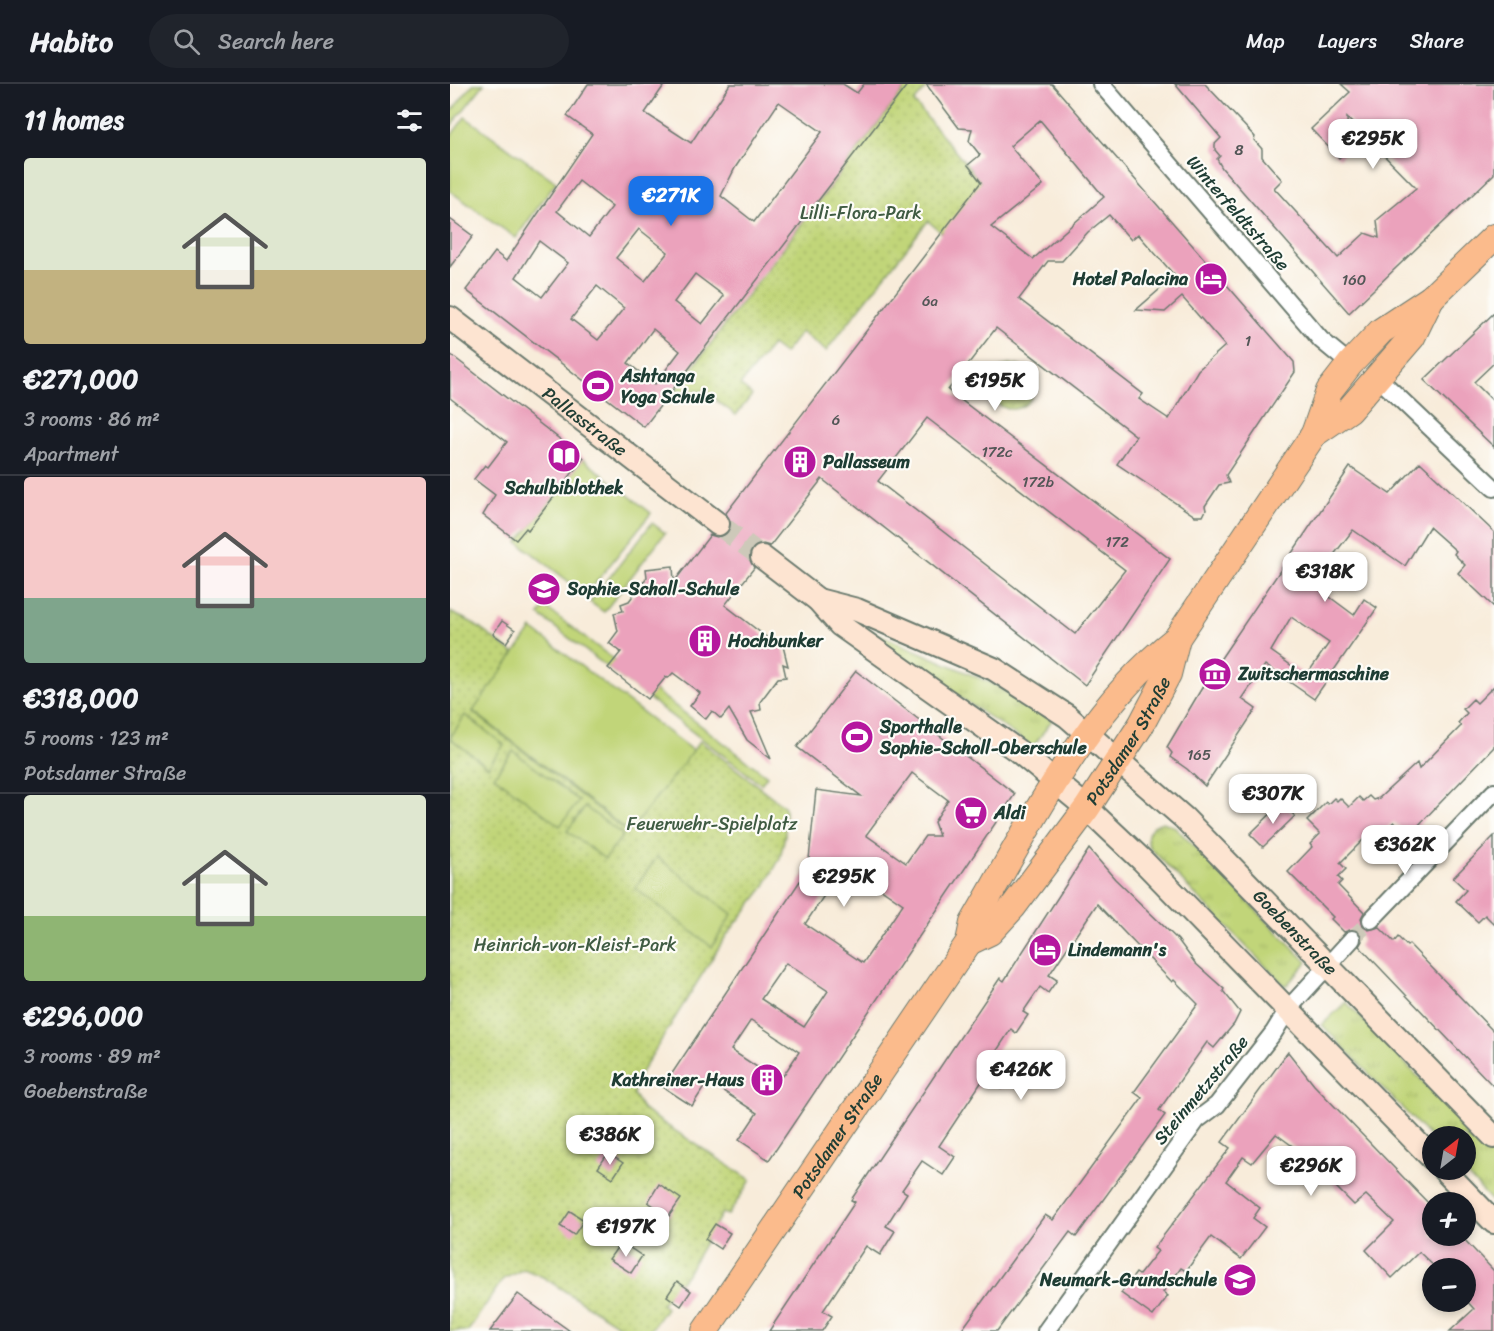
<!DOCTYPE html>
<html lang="en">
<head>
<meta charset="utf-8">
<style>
  body { margin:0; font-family:Sriracha,sans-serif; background:#20242c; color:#f1f3f6; height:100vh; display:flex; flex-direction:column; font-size:22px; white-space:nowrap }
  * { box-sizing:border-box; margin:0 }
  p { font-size:20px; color:#9ea1a6 }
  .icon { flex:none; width:33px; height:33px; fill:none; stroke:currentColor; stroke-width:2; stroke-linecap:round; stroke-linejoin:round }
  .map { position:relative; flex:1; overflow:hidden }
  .sheet { display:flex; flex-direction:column; background:#171b24; width:450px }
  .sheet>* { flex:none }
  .needle { width:39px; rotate:31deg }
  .tools { position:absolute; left:972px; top:1042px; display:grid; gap:12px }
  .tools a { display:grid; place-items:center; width:54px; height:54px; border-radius:50%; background:#171b24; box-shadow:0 3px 9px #0003; font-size:30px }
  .price { position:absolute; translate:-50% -51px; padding:0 14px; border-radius:12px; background:#fff; color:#222; font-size:20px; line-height:39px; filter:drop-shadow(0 2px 3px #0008) }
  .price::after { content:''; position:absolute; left:50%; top:36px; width:18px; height:14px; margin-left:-9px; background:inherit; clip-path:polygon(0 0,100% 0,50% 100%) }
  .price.active { background:#1a73e8; color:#fff }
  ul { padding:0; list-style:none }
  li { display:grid; align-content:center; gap:12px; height:318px; padding:0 24px }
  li+li { border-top:2px solid #363941 }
  li span { display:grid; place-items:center; height:186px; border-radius:6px; color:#555 }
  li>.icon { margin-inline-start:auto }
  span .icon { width:108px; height:108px; fill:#fffc; stroke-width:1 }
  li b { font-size:26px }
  h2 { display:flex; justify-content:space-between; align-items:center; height:72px; padding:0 24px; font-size:26px }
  header { display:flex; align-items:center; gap:36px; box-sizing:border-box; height:84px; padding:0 30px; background:#171b24; border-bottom:2px solid #363941 }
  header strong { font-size:28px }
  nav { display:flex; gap:33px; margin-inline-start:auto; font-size:21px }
  .search { width:420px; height:54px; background:#20242c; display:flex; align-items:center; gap:15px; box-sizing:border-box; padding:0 21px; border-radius:33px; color:#9ea1a6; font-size:22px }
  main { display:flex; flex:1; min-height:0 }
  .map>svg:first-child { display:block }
</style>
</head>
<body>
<header>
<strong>Habito</strong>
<div class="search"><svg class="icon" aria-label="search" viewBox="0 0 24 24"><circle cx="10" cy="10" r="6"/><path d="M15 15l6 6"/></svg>Search here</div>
<nav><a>Map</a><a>Layers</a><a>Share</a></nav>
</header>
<main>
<section class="sheet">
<h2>11 homes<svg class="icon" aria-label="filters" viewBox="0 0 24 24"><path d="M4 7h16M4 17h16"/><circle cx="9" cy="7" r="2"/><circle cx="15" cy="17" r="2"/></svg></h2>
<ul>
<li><span style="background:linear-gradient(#dfe7d0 60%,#c2b280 0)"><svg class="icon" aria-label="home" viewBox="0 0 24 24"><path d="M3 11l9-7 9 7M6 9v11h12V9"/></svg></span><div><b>€271,000</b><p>3 rooms · 86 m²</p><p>Apartment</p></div></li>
<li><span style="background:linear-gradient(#f6c9c9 65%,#7fa58c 0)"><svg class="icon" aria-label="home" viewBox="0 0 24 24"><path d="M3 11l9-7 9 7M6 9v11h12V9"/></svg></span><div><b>€318,000</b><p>5 rooms · 123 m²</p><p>Potsdamer Straße</p></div></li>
<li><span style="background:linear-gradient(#dfe7d0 65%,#8fb573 0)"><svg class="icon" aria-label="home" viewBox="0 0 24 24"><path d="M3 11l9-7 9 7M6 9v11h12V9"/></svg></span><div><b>€296,000</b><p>3 rooms · 89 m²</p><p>Goebenstraße</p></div></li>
</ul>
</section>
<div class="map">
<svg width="1044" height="1247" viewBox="0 0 1044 1247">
  <defs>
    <pattern id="grass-tufts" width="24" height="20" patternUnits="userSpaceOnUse" patternTransform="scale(1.5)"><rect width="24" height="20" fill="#c1d579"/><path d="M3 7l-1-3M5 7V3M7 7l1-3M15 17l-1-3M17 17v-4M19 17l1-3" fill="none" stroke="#a5b869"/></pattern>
    <pattern id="park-dots" width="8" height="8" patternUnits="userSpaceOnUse" patternTransform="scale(1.5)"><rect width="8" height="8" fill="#c1d579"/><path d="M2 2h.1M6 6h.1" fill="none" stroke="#a5b869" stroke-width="1.8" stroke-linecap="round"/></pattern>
  </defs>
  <rect width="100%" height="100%" fill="#fdfcf7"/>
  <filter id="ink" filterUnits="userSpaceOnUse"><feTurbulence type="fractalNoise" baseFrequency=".0167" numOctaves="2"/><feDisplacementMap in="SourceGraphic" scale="12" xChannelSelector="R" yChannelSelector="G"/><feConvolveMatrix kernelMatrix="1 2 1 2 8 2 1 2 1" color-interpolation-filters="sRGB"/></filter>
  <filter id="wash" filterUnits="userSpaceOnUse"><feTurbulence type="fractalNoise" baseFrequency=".008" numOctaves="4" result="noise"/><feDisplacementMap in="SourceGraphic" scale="24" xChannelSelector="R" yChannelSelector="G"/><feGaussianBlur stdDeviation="1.35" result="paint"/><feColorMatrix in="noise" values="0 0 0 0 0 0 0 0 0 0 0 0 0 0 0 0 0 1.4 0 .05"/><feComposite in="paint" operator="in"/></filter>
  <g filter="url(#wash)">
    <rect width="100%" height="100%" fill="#f8ecda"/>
    <g fill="url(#grass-tufts)" stroke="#708956" stroke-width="1.5">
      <polygon points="421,547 543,600 602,636 583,663 419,551"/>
      <path d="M713,738L725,743L857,878L837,901H834L701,765C693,753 699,742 713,738Z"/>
      <polygon points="896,918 1044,1071 1044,1119 1012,1086 1016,1086 1016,1053 982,1053 982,1055 872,941"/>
    </g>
    <g fill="url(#park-dots)" stroke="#708956" stroke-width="1.5">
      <polygon points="458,0 478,2 464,18 546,116 492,149 478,137 376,267 351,248 334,270 322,261 290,301 302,311 286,331 253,307 224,308"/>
      <circle cx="562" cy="303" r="22"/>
      <polygon points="0,528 21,538 64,570 23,628 178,748 250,657 335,723 335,751 330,774 313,805 276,852 187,995 183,1010 193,1026 301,1096 278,1131 272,1129 236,1191 211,1220 216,1224 200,1247 177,1247 93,1193 74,1185 53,1195 18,1247 0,1247"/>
    </g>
    <g fill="#c1d579" stroke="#708956" stroke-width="1.5">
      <polygon points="23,0 34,0 0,43 0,29"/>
      <polygon points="15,33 106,98 66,154 0,107 0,53"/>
      <polygon points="133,375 201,429 136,511 68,458"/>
      <polygon points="202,439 215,449 154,528 140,518"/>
      <polygon points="95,523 317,692 311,700 89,531"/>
      <polygon points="82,545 243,667 179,748 23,627"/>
      <polygon points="15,631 54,661 38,683 0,654"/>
      <polygon points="63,667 129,717 110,742 44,692"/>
      <polygon points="135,723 173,751 155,775 117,747"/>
      <polygon points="207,773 282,830 262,863 185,804"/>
    </g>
    <g id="blocks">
      <g fill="#eba2bc" fill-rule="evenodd">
        <path d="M138,0H215L195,29L241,59L280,0H393L407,9L414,0H458L194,343L16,206L45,168L56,177L142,50L117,32ZM329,18L372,48L304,138L271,112L285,84ZM129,97L162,123L139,153L107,127ZM189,145L218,168L195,197L166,174ZM89,157L118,179L92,213L66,193ZM245,190L274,212L252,240L224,218ZM147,202L174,224L148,256L121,235ZM203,245L230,267L205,300L178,279Z"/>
        <path d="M476,0H602L844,278L845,288L776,391L779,399L769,401L755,422L756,426L753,432H745L667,380L686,352L546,244L498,306L720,475L635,601L372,395L320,462L313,460L302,464L299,472L304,484L275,521L324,559L332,558L338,582L333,580L336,593L328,594L310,618L311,626L301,628L321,675L297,656L279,625L271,635L262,627L256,635L240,622L250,609L223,589L218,594L216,593L198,615L158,584L171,568L159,559L168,547L164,529L173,527L171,520L179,517L197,493L196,485L223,482L224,498L260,451L267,453L278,449L281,441L276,429L531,98L518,81L530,71L519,57L522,45L509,44ZM590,36L654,113L583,175L541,143L593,101L560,62ZM659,131L681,156L688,150L725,192L686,226L715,228L732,213L775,262L748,286L719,335L689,315L693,310L569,215L598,177H612L638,148ZM477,334L675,486L625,550L428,397Z"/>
        <polygon points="725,0 755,0 805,53 804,56 812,65 812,73 832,96 824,104 888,174 915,149 929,154 927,136 966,104 897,34 898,65 889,74 861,45 900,8 891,0 1044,0 1044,90 899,229 772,84 767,75 770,72 765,66 765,60 771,54"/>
        <polygon points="0,135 23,152 0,183"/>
        <polygon points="1044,229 1044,279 1024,298 1044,318 1044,363 974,296"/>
        <polygon points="0,270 134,374 78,446 76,444 66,456 33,431 45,411 24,395 35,381 38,383 57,358 0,314"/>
        <path d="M970,378L1044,448V523L1008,489L1015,481L1004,470L1006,467L979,443L955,482L903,446L872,486L878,490L869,505L904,531L914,515L927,524L864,615L815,581L792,615L806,625L755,702L737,685L720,673L722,669L717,663L759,592L900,383L940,410ZM841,533L879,559L856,592L821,567Z"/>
        <polygon points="52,537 65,546 56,559 43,550"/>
        <path d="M406,587L565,710L319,1076L289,1056L307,1029L258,997L242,1022L213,1003L358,785L366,706L411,712L347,663ZM462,689L498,716L484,738L489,752H475L456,779L416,751ZM395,780L453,820L413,879L355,840ZM336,879L378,907L354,943L311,915ZM301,936L349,968L333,992L320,984L316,989L281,966Z"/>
        <polygon points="1044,602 1044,663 962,748 958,745 955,748 944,738 928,751 923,746 890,779 896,785 888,793 892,797 888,801 914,828 911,834 913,843 919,846 929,843 944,858 948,853 957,862 959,860 1044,948 1044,1003 909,862 912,857 909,848 904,845 894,848 881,835 883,833 838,788 862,763 860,760 870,750 857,737 876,718 878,720 884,714 887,717 890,714 899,723 909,713 913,717 919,712 923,716 929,714 967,679 969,685 1011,642 1008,639 1017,629 1013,625 1023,615 1027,619"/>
        <polygon points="832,719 845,732 813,763 800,750"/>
        <polygon points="1044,752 1044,840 1035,831 1028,838 1006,817 1016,806 1003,794"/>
        <polygon points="639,765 665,795 728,856 745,879 774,905 773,907 790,928 784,940 764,964 757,958 709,1026 715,1031 626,1153 620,1148 547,1247 511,1247 595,1131 603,1136 692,1014 684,1008 748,920 724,896 722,898 647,820 599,891 607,896 598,909 590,903 573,928 578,931 566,949 561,945 542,974 563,987 551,1005 534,994 489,1062 505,1073 493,1091 472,1077 452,1106 457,1109 436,1142 445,1147 430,1171 416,1162 373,1227 382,1232 372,1247 319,1247 405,1118 401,1116 550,894 554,897"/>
        <polygon points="838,968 864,1001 982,1123 982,1152 1011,1152 1044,1187 1044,1247 1000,1247 1024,1225 1016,1216 1016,1185 987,1185 969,1168 942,1194 916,1166 944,1138 916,1111 904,1121 852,1069 826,1050 802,1079 793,1073 776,1097 810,1124 803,1134 815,1143 791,1175 761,1153 736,1187 731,1184 713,1208 718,1212 703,1232 671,1209 686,1189 689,1191 708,1167 704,1164 780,1064 772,1058"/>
        <polygon points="158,1069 173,1079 163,1094 148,1084"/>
        <polygon points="209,1100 231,1115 219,1132 198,1118"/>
        <polygon points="120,1127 134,1136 124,1151 110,1142"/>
        <polygon points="265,1140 280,1149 270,1165 255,1155"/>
        <polygon points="171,1158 192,1172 181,1189 159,1175"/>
        <polygon points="227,1197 241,1207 231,1222 217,1212"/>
        <polygon points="68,1210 120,1247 40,1247"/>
      </g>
    </g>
  </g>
  <g filter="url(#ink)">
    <use href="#blocks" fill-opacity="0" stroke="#6b7a6e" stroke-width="1.5"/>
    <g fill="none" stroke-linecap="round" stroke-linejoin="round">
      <polyline stroke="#cdc9b9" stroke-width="16" stroke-dasharray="16 8" stroke-linecap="butt" points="902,855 921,836"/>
      <polyline stroke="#cdc9b9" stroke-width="22" stroke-dasharray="22 11" stroke-linecap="butt" points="268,440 312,473"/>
      <g stroke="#6b7a6e" stroke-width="20">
        <g id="street">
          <polyline points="651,0 871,256 900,280"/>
          <polyline points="926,292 1044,404"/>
          <polyline points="921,836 1044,708"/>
          <polyline points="596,1247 747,1036 767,1021 824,948 838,925 902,855"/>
        </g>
      </g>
      <g stroke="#6b7a6e" stroke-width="26">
        <g id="secondary">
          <path id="s1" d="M0,234L268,440"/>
          <polyline points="312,473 368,516 390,541 568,667 637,724 692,776 982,1074"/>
          <path id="s2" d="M368,516L407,526L544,585L617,632L734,734L1044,1053"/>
          <polyline points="994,1086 1044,1138"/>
        </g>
      </g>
      <g stroke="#6b7a6e" stroke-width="28">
        <g id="primary">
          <polyline points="864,350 899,326 962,253 981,214"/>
          <path id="s3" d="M519,858L540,848L563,823L637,724L691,641L718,590L727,554"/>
          <path id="s4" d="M255,1247L519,858L523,839C581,740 635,626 727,554L864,350L879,307L900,280L931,247L981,214L1044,153"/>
        </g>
      </g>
      <use href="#street" stroke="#fff" stroke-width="16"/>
      <use href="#secondary" stroke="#fde4d1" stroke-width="22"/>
      <use href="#primary" stroke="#fbbb8c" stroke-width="26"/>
    </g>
  </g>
  <defs>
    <g id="hotel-disc" transform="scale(1.725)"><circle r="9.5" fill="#b5179e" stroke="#fdfcf7"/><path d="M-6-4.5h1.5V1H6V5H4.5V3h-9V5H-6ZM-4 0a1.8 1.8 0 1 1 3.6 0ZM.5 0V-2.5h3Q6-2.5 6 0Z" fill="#fff"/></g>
    <g id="stadium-disc" transform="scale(1.725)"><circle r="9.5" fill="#b5179e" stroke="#fdfcf7"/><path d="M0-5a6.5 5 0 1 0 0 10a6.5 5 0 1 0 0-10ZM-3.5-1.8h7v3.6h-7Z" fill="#fff"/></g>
    <g id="library-disc" transform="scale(1.725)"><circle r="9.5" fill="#b5179e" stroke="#fdfcf7"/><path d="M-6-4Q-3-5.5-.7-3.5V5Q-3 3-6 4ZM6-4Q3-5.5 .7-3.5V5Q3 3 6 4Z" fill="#fff"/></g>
    <g id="building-disc" transform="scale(1.725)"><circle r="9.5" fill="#b5179e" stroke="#fdfcf7"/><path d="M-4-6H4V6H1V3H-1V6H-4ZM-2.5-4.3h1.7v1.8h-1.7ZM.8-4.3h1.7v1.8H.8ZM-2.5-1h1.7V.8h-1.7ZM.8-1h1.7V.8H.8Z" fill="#fff"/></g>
    <g id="school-disc" transform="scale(1.725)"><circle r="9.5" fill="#b5179e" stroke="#fdfcf7"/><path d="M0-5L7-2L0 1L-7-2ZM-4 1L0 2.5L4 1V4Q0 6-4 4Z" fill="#fff"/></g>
    <g id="museum-disc" transform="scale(1.725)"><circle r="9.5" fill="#b5179e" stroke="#fdfcf7"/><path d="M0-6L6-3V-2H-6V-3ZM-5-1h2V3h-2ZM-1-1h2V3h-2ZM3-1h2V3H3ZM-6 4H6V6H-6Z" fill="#fff"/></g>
    <g id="supermarket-disc" transform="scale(1.725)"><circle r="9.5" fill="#b5179e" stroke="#fdfcf7"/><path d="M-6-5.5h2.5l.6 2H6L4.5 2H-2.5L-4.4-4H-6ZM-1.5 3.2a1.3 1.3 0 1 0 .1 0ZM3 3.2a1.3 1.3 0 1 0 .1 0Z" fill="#fff"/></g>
  </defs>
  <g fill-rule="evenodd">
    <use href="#hotel-disc" x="761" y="195"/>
    <use href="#stadium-disc" x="148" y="302"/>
    <use href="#library-disc" x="114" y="372"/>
    <use href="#building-disc" x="350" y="378"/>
    <use href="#school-disc" x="94" y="505"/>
    <use href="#building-disc" x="255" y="557"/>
    <use href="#museum-disc" x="765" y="590"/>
    <use href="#stadium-disc" x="407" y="653"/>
    <use href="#supermarket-disc" x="521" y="729"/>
    <use href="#hotel-disc" x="595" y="866"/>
    <use href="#building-disc" x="317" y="996"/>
    <use href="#school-disc" x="790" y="1196"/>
  </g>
  <g text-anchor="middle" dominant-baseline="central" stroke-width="4.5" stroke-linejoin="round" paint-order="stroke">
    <g font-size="15" fill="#525656">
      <text x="789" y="66">8</text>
      <text x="904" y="196">160</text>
      <text x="480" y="217">6a</text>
      <text x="798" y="257">1</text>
      <text x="386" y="336">6</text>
      <text x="547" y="368">172c</text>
      <text x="588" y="398">172b</text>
      <text x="667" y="458">172</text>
      <text x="749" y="671">165</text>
    </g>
    <g font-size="18" fill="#3f5b42" stroke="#fdfcf7">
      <text x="411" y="129">Lilli-Flora-Park</text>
      <text x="262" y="740">Feuerwehr-Spielplatz</text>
      <text x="125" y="861">Heinrich-von-Kleist-Park</text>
    </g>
    <g font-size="18" fill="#1f3d34" stroke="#fdfcf7">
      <text transform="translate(788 129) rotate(49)">Winterfeldtstraße</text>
      <text stroke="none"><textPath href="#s1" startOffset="170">Pallasstraße</textPath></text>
      <text stroke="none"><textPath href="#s3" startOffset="260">Potsdamer Straße</textPath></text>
      <text stroke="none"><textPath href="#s2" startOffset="591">Goebenstraße</textPath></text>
      <text transform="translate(751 1006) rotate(-50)">Steinmetzstraße</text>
      <text stroke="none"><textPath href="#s4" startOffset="236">Potsdamer Straße</textPath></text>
    </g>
    <g font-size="18" font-weight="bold" fill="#1f3d34" stroke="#fdfcf7" text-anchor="start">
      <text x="738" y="195" text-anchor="end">Hotel Palacina</text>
      <text x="171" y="292">Ashtanga<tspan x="171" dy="21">Yoga Schule</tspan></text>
      <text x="373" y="378">Pallasseum</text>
      <text x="114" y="404" text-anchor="middle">Schulbiblothek</text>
      <text x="117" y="505">Sophie-Scholl-Schule</text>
      <text x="278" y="557">Hochbunker</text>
      <text x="788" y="590">Zwitschermaschine</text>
      <text x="430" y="643">Sporthalle<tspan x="430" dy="21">Sophie-Scholl-Oberschule</tspan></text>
      <text x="544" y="729">Aldi</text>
      <text x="618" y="866">Lindemann's</text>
      <text x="294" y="996" text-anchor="end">Kathreiner-Haus</text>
      <text x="767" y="1196" text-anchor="end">Neumark-Grundschule</text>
    </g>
  </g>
</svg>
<div class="tools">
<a><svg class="needle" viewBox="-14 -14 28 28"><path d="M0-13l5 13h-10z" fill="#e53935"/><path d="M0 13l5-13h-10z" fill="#9ea1a6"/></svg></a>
<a>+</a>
<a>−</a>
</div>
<b class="price" style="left:923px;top:86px">€295K</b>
<b class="price active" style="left:221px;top:143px">€271K</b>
<b class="price" style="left:545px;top:328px">€195K</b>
<b class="price" style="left:875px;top:519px">€318K</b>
<b class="price" style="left:823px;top:741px">€307K</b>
<b class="price" style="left:955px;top:792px">€362K</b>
<b class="price" style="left:394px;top:824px">€295K</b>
<b class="price" style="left:571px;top:1017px">€426K</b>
<b class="price" style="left:160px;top:1082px">€386K</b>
<b class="price" style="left:861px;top:1113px">€296K</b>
<b class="price" style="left:176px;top:1174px">€197K</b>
</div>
</main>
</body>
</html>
